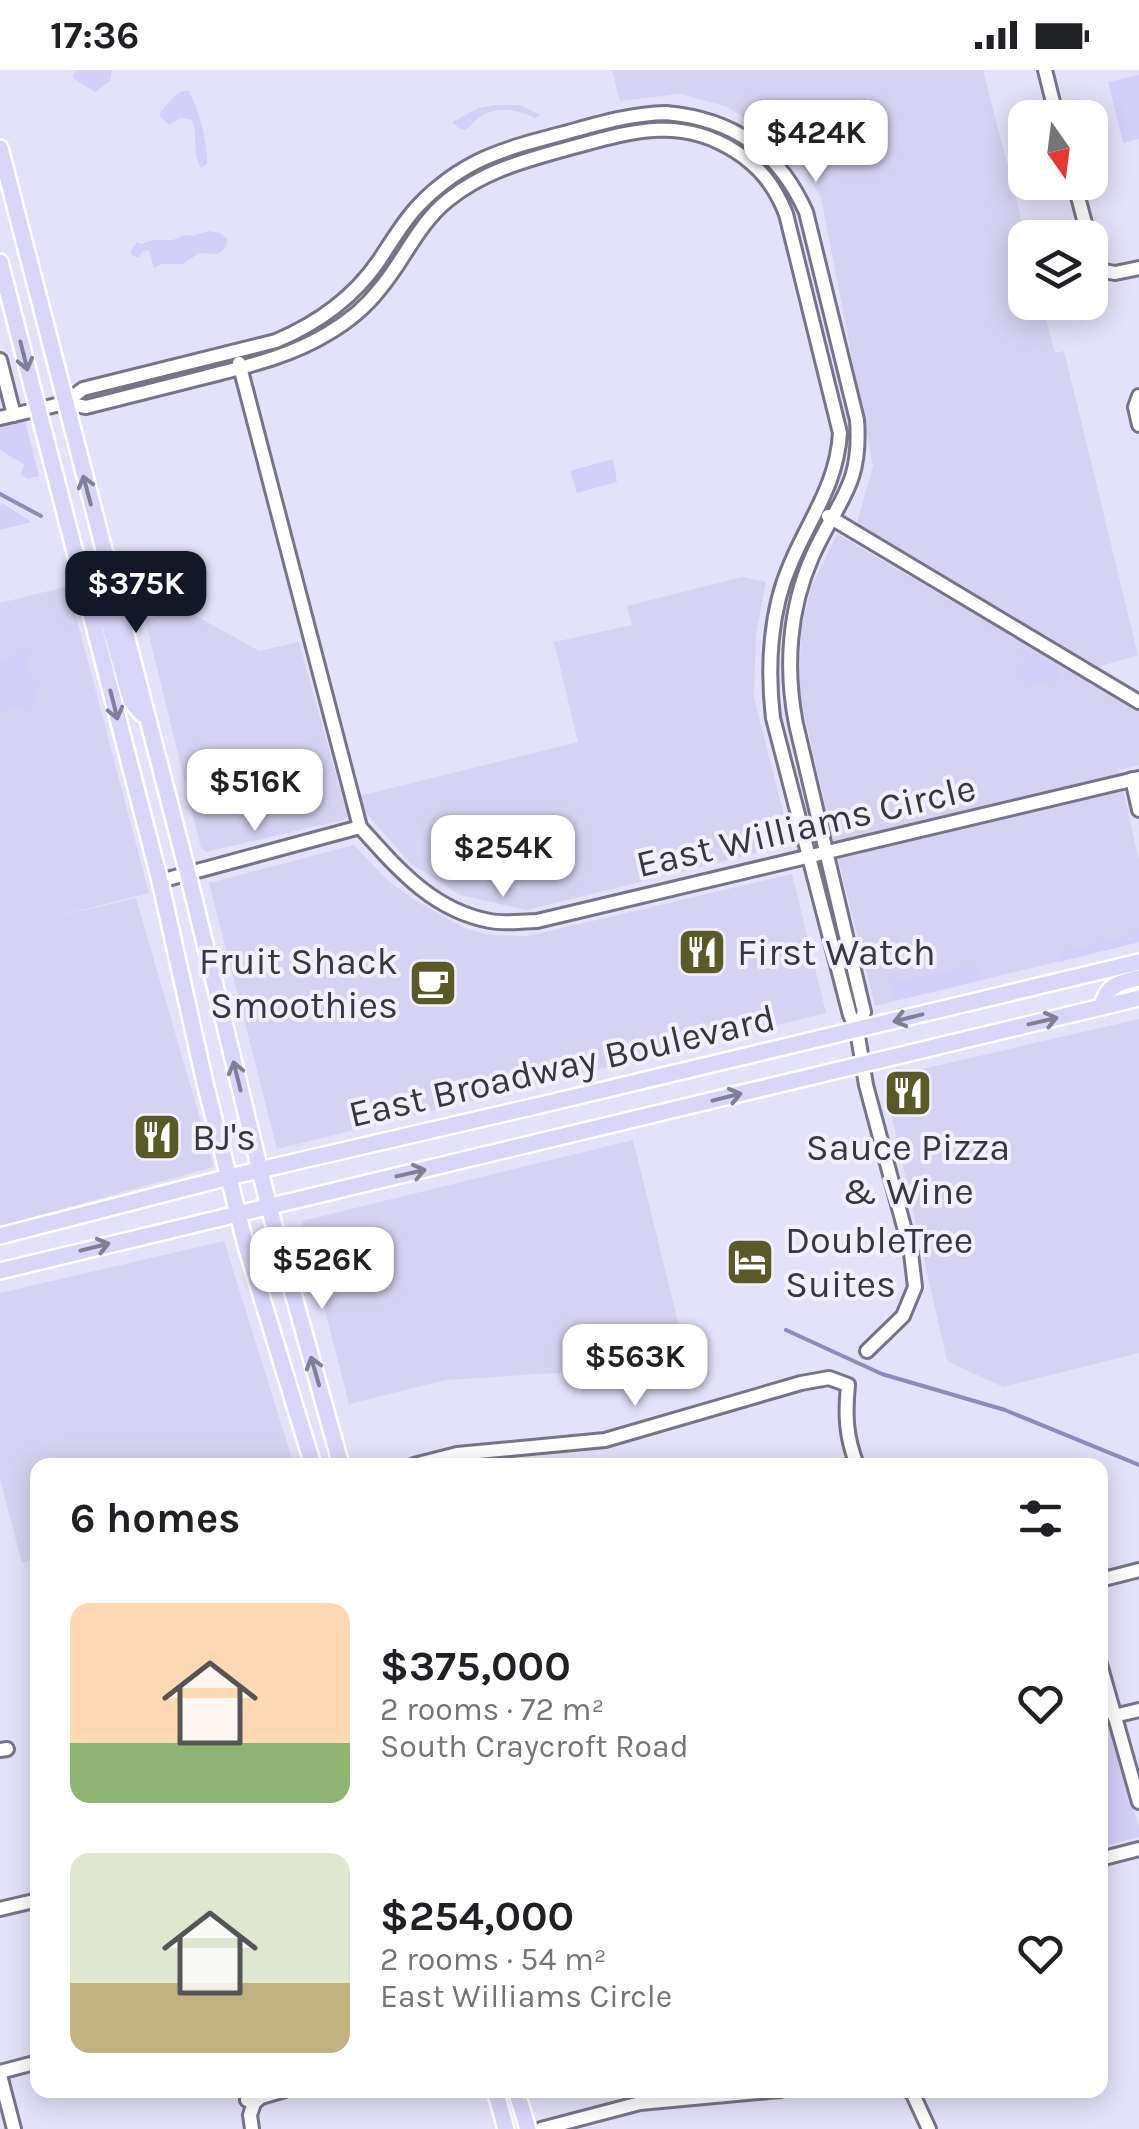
<!DOCTYPE html>
<html lang="en">
<head>
<meta charset="utf-8">
<style>
  body { margin:0; font-family:Karla,sans-serif; background:#f2f2f2; color:#202124; height:100vh; display:flex; flex-direction:column; font-size:38px; white-space:nowrap }
  * { box-sizing:border-box; margin:0 }
  p { font-size:32px; color:#757577 }
  .icon { flex:none; width:55px; height:55px; fill:none; stroke:currentColor; stroke-width:2; stroke-linecap:round; stroke-linejoin:round }
  .map { position:relative; flex:1; overflow:hidden }
  .side { position:absolute; left:30px; top:1388px; width:1078px; height:640px; display:flex; flex-direction:column; background:#fff; border-radius:20px; box-shadow:0 5px 25px #0003 }
  .side>* { flex:none }
  .needle { width:65px; rotate:166deg }
  .fabs { position:absolute; left:1008px; top:30px; display:grid; gap:20px }
  .fabs a { display:grid; place-items:center; width:100px; height:100px; border-radius:20px; background:#fff; box-shadow:0 5px 25px #0003; font-size:50px }
  .price { position:absolute; translate:-50% -85px; padding:0 22px; border-radius:20px; background:#fff; color:#222; font-size:32px; line-height:65px; filter:drop-shadow(0 2px 5px #0008) }
  .price::after { content:''; position:absolute; left:50%; top:60px; width:30px; height:22px; margin-left:-15px; background:inherit; clip-path:polygon(0 0,100% 0,50% 100%) }
  .price.current { background:#111827; color:#fff }
  ul { padding:0; list-style:none }
  li { display:flex; align-items:center; gap:30px; height:250px; padding:0 40px }
  li span { display:grid; place-items:center; flex:none; width:280px; height:200px; border-radius:20px; color:#555 }
  li>.icon { margin-inline-start:auto }
  span .icon { width:120px; height:120px; fill:#fffc; stroke-width:1 }
  li b { font-size:42px }
  h2 { display:flex; justify-content:space-between; align-items:center; height:120px; padding:0 40px; font-size:42px }
  .status { display:flex; justify-content:space-between; align-items:center; height:70px; padding:0 50px; background:#fff; direction:ltr }
  .status svg { height:28px; fill:currentColor }
  .map>svg:first-child { display:block }
</style>
</head>
<body>
<div class="status"><b>17:36</b><svg viewBox="0 0 49 12"><path d="M0 12V9h3v3zM5 12V6h3v6zM10 12V3h3v9zM15 12V0h3v12zM26 1h20v11H26zM47 4h2v5h-2z"/></svg></div>
<div class="map">
<svg width="1139" height="2059" viewBox="0 0 1139 2059">
  <rect width="100%" height="100%" fill="#e4e2fa"/>
  <g fill="#d6d3f2">
    <polygon points="612,0 983,0 1026,167 1025,232 1042,233 1055,283 1064,281 1138,585 1098,597 857,453 873,396 821,128 792,77 725,36 680,24 620,31"/>
    <polygon points="837,464 1139,640 1139,695 1119,700 1139,791 1139,872 875,936 831,761 799,621 801,561 811,518"/>
    <polygon points="742,507 766,512 756,564 754,628 789,764 773,779 527,840 460,825 409,792 367,744 206,782 201,778 145,549 169,543 175,534 259,581 299,572 343,730 578,672 554,572 632,555 627,536"/>
    <polygon points="68,516 149,823 51,848 136,828 214,1097 0,1156 0,533"/>
    <polygon points="354,775 388,811 418,832 464,858 490,865 528,866 792,804 826,943 277,1079 209,813"/>
    <polygon points="1139,949 1139,1283 1003,1317 947,1291 883,1008"/>
    <polygon points="633,1070 683,1272 572,1302 445,1310 349,1334 302,1151"/>
    <polygon points="224,1171 294,1395 38,1395 37,1489 22,1493 0,1409 0,1223"/>
  </g>
  <g fill="#d4cff8">
    <polygon points="77,0 112,0 110,11 95,22 74,9 73,6"/>
    <polygon points="1139,5 1139,69 1123,73 1108,12"/>
    <path d="M183,21H188C199,36 208,76 207,94L201,98C191,82 199,66 192,50L181,48L169,55L160,46V42L178,23Z"/>
    <path d="M494,35H520L541,45L535,48C520,41 501,36 485,44C478,47 472,55 465,60L458,58L452,52L479,38Z"/>
    <polygon points="1025,81 1025,112 1065,113 1020,124 1009,86"/>
    <polygon points="208,161 221,163 227,169 226,177 218,184 199,183 183,194 162,194 154,198 149,180 143,181 138,188 132,185 131,180 137,172 141,174 153,170 173,170 184,165 193,166"/>
    <polygon points="25,351 39,406 28,409 20,404 25,395 0,380 0,357"/>
    <polygon points="613,389 617,412 577,423 570,401"/>
    <polygon points="2,433 32,452 0,460 0,437"/>
    <polygon points="1025,580 1057,598 1060,609 1026,617 1020,599 1028,597 1023,583"/>
    <polygon points="26,583 38,632 0,641 0,589"/>
    <polygon points="1138,859 1139,859 1139,872 1059,892 1057,883 1127,866 1128,871 1133,870 1132,864 1138,862"/>
    <polygon points="969,895 971,901 979,900 982,910 894,931 890,914"/>
    <polygon points="1100,1616 1139,1758 1139,1767 1100,1777"/>
  </g>
  <g fill="none" stroke-linecap="round" stroke-linejoin="round">
    <g stroke="#9089bb" stroke-width="4">
      <polyline points="0,424 41,446"/>
      <polyline points="786,1260 882,1304 1005,1340 1139,1395"/>
    </g>
    <g stroke="#767489" stroke-width="18">
      <g id="minor">
        <polyline points="1045,0 1057,48"/>
        <path d="M666,43C733,49 778,80 806,142L857,350C862,418 837,430 812,487C789,539 785,598 796,654L864,942L857,960L850,945L773,648C767,597 770,540 791,493C810,448 837,414 840,363L786,144C775,116 760,97 735,81C678,44 626,63 566,79C523,91 484,101 448,130C417,155 404,191 379,220C365,238 346,253 327,264C289,287 247,296 205,307C165,317 126,327 86,337L65,333L83,319L276,271C316,254 353,228 378,192C391,173 402,153 418,136C464,88 507,78 568,62C601,53 631,44 666,43Z"/>
        <polyline points="1074,112 1089,168"/>
        <polyline points="1090,171 1097,194 1104,201"/>
        <polyline points="1104,201 1115,203 1139,198"/>
        <polyline points="0,290 14,345"/>
        <path d="M239,293L360,757C398,799 432,840 490,851C505,854 522,851 537,851L1139,708"/>
        <polyline points="1139,326 1135,337 1139,355"/>
        <polyline points="0,348 65,333"/>
        <polyline points="828,446 1139,632"/>
        <polyline points="1132,709 1139,740"/>
        <polyline points="160,811 360,757"/>
        <polyline points="857,960 866,1015 911,1183 915,1217 903,1246 867,1281"/>
        <path d="M414,1395L457,1384L605,1370L801,1313L829,1308L848,1315C845,1345 846,1367 857,1395"/>
        <polyline points="1100,1510 1139,1500"/>
        <polyline points="1100,1594 1139,1732"/>
        <polyline points="1114,1646 1139,1640"/>
        <polyline points="0,1680 7,1679"/>
        <polyline points="1100,1789 1139,1779"/>
        <polyline points="0,1839 38,1830"/>
        <polyline points="0,2002 38,1992"/>
        <polyline points="0,2005 14,2059"/>
        <polyline points="911,2020 929,2059"/>
        <polyline points="247,2030 254,2033 250,2045 252,2059"/>
        <polyline points="254,2033 261,2027 285,2020"/>
        <polyline points="541,2059 640,2033 781,2020"/>
      </g>
    </g>
    <g stroke="#fff" stroke-width="20">
      <g id="major">
        <polyline points="0,78 188,804 269,1137 341,1395"/>
        <polyline points="0,192 160,811 205,1013 246,1176 313,1395"/>
        <path d="M90,541C100,539 104,545 109,553L131,631L142,644"/>
        <path d="M1102,937C1106,915 1119,913 1139,908"/>
        <polyline points="0,1166 229,1107 549,1033 1139,892"/>
        <polyline points="0,1201 1139,928"/>
        <polyline points="495,2020 506,2059"/>
        <polyline points="516,2020 528,2059"/>
      </g>
    </g>
    <use href="#minor" stroke="#fff" stroke-width="12"/>
    <use href="#major" stroke="#dad6fa" stroke-width="15"/>
  </g>
  <defs><path id="oneway-shaft" d="M-6 0H5M1.5-3L5.5 0L1.5 3" fill="none" stroke-width="1.6" stroke-linecap="round" stroke-linejoin="round" transform="scale(2.5)"/></defs>
  <g stroke="#817f94">
    <use href="#oneway-shaft" transform="translate(24 286) rotate(76)"/>
    <use href="#oneway-shaft" transform="translate(87 420) rotate(-105)"/>
    <use href="#oneway-shaft" transform="translate(114 635) rotate(76)"/>
    <use href="#oneway-shaft" transform="translate(908 948) rotate(166)"/>
    <use href="#oneway-shaft" transform="translate(1043 951) rotate(-13)"/>
    <use href="#oneway-shaft" transform="translate(237 1006) rotate(-104)"/>
    <use href="#oneway-shaft" transform="translate(727 1027) rotate(-14)"/>
    <use href="#oneway-shaft" transform="translate(411 1103) rotate(-13)"/>
    <use href="#oneway-shaft" transform="translate(95 1177) rotate(-14)"/>
    <use href="#oneway-shaft" transform="translate(315 1301) rotate(-106)"/>
  </g>
  <defs>
    <g id="restaurant-square" transform="scale(2.5)"><rect x="-9" y="-9" width="18" height="18" rx="4" fill="#595a28" stroke="#f2f0ff"/><path d="M-5-6h1v4h1v-4h1v4h1v-4h1v5L-1.5 .5V6h-2V.5L-5-1ZM5-6V6H3V1.5H1.5Q1.5-4 5-6Z" fill="#fff"/></g>
    <g id="cafe-square" transform="scale(2.5)"><rect x="-9" y="-9" width="18" height="18" rx="4" fill="#595a28" stroke="#f2f0ff"/><path d="M-5.5-4.5H6V0H3Q3 3.5 0 3.5H-2.5Q-5.5 3.5-5.5 0ZM3-3.2v2h1.7v-2ZM-6 4.5H4V6H-6Z" fill="#fff"/></g>
    <g id="hotel-square" transform="scale(2.5)"><rect x="-9" y="-9" width="18" height="18" rx="4" fill="#595a28" stroke="#f2f0ff"/><path d="M-6-4.5h1.5V1H6V5H4.5V3h-9V5H-6ZM-4 0a1.8 1.8 0 1 1 3.6 0ZM.5 0V-2.5h3Q6-2.5 6 0Z" fill="#fff"/></g>
  </defs>
  <g fill-rule="evenodd">
    <use href="#restaurant-square" x="702" y="882"/>
    <use href="#cafe-square" x="433" y="913"/>
    <use href="#restaurant-square" x="908" y="1023"/>
    <use href="#restaurant-square" x="157" y="1067"/>
    <use href="#hotel-square" x="750" y="1192"/>
  </g>
  <g text-anchor="middle" dominant-baseline="central" stroke-width="8" stroke-linejoin="round" paint-order="stroke">
    <g font-size="38" fill="#383740" stroke="#f2f0ff">
      <text transform="translate(806 756) rotate(-13)">East Williams Circle</text>
      <text transform="translate(562 996) rotate(-13)">East Broadway Boulevard</text>
    </g>
    <g font-size="38" fill="#383740" stroke="#f2f0ff" text-anchor="start">
      <text x="737" y="882">First Watch</text>
      <text x="398" y="891" text-anchor="end">Fruit Shack<tspan x="398" dy="44">Smoothies</tspan></text>
      <text x="192" y="1067">BJ's</text>
      <text x="908" y="1077" text-anchor="middle">Sauce Pizza<tspan x="908" dy="44">&amp; Wine</tspan></text>
      <text x="785" y="1170">DoubleTree<tspan x="785" dy="44">Suites</tspan></text>
    </g>
  </g>
</svg>
<div class="fabs">
<a><svg class="needle" viewBox="-14 -14 28 28"><path d="M0-13l5 13h-10z" fill="#e53935"/><path d="M0 13l5-13h-10z" fill="#757577"/></svg></a>
<a><svg class="icon" aria-label="layers" viewBox="0 0 24 24"><path d="M12 4l9 5-9 5-9-5zM3 14l9 5 9-5"/></svg></a>
</div>
<b class="price" style="left:816px;top:115px">$424K</b>
<b class="price current" style="left:136px;top:566px">$375K</b>
<b class="price" style="left:255px;top:764px">$516K</b>
<b class="price" style="left:503px;top:830px">$254K</b>
<b class="price" style="left:322px;top:1242px">$526K</b>
<b class="price" style="left:635px;top:1339px">$563K</b>
<section class="side">
<h2>6 homes<svg class="icon" aria-label="filters" viewBox="0 0 24 24"><path d="M4 7h16M4 17h16"/><circle cx="9" cy="7" r="2"/><circle cx="15" cy="17" r="2"/></svg></h2>
<ul>
<li><span style="background:linear-gradient(#ffd9b3 70%,#8fb573 0)"><svg class="icon" aria-label="home" viewBox="0 0 24 24"><path d="M3 11l9-7 9 7M6 9v11h12V9"/></svg></span><div><b>$375,000</b><p>2 rooms · 72 m²</p><p>South Craycroft Road</p></div><svg class="icon" aria-label="heart" viewBox="0 0 24 24"><path d="M12 20l-8-8c-3-5 5-10 8-4 3-6 11-1 8 4z"/></svg></li>
<li><span style="background:linear-gradient(#dfe7d0 65%,#c2b280 0)"><svg class="icon" aria-label="home" viewBox="0 0 24 24"><path d="M3 11l9-7 9 7M6 9v11h12V9"/></svg></span><div><b>$254,000</b><p>2 rooms · 54 m²</p><p>East Williams Circle</p></div><svg class="icon" aria-label="heart" viewBox="0 0 24 24"><path d="M12 20l-8-8c-3-5 5-10 8-4 3-6 11-1 8 4z"/></svg></li>
</ul>
</section>
</div>
</body>
</html>
